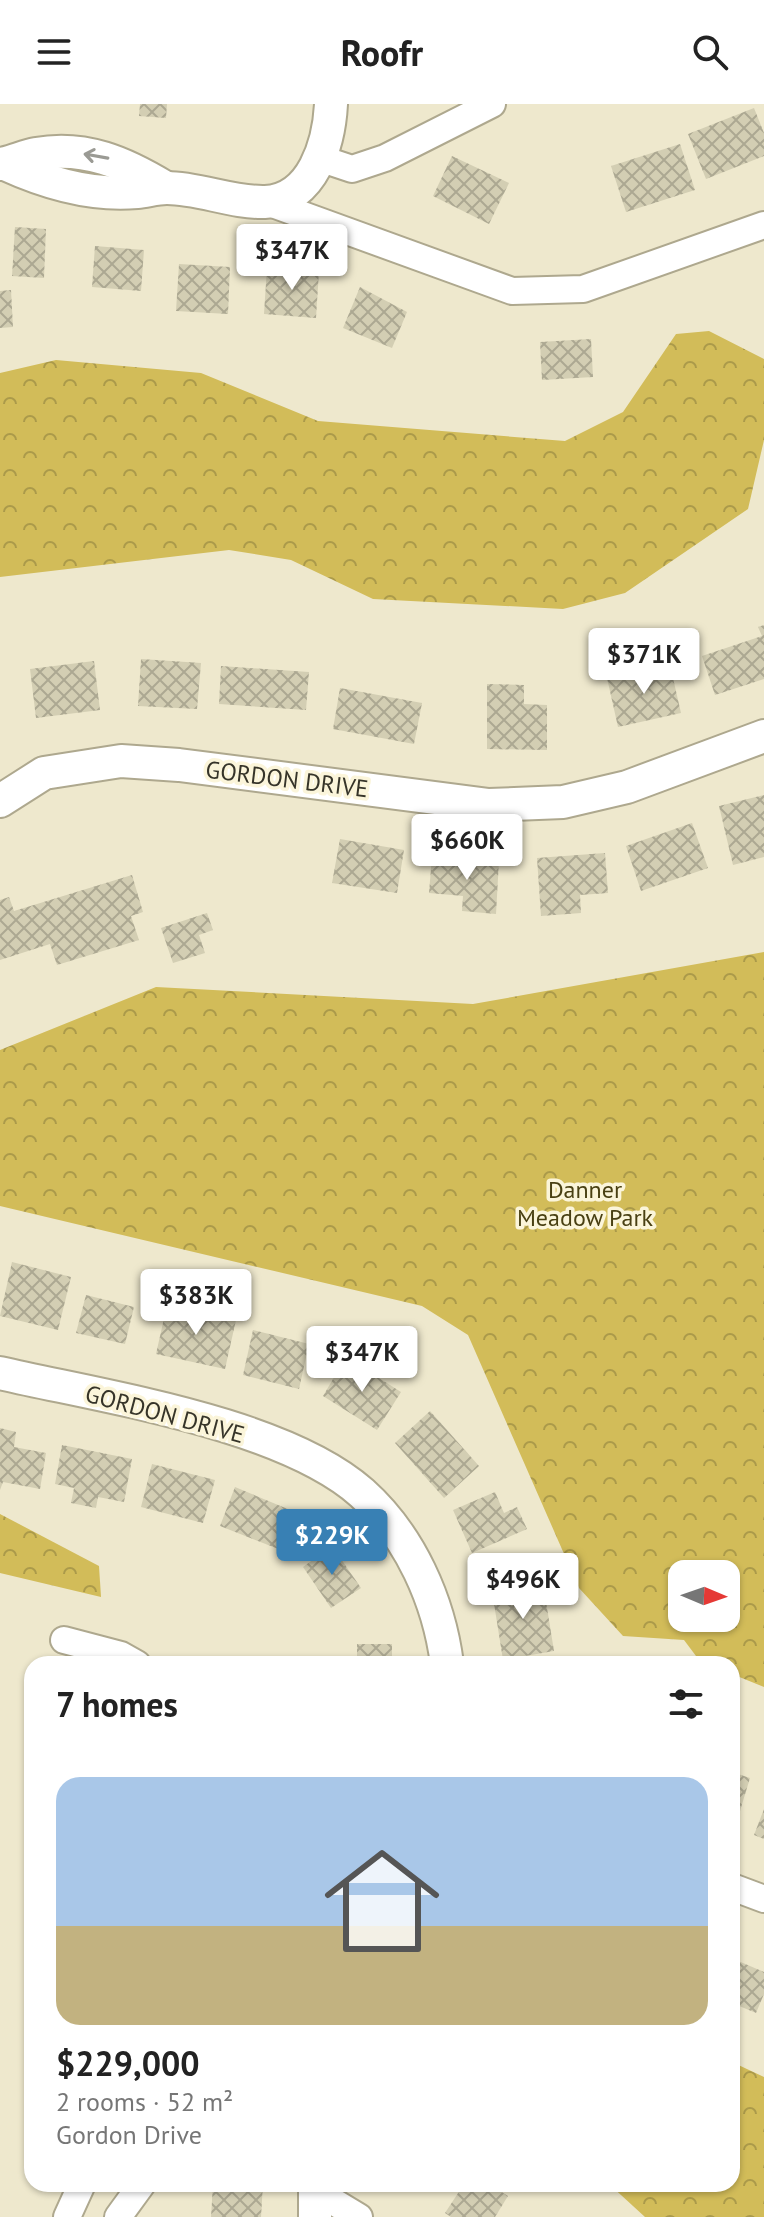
<!DOCTYPE html>
<html lang="en">
<head>
<meta charset="utf-8">
<style>
  body { margin:0; font-family:"PT Sans",sans-serif; background:#f2f2f2; color:#222; height:100vh; display:flex; flex-direction:column; font-size:30px; white-space:nowrap }
  * { box-sizing:border-box; margin:0 }
  p { font-size:26px; color:#767676 }
  .icon { flex:none; width:44px; height:44px; fill:none; stroke:currentColor; stroke-width:2; stroke-linecap:round; stroke-linejoin:round }
  .map { position:relative; flex:1; overflow:hidden }
  .panel { position:absolute; left:24px; top:1552px; width:716px; height:536px; display:flex; flex-direction:column; background:#fff; border-radius:24px; box-shadow:0 2px 6px #0004 }
  .panel>* { flex:none }
  .needle { width:52px; rotate:92deg }
  .buttons { position:absolute; left:668px; top:1456px; display:grid; gap:16px }
  .buttons a { display:grid; place-items:center; width:72px; height:72px; border-radius:16px; background:#fff; box-shadow:0 2px 6px #0004; font-size:40px }
  .price { position:absolute; translate:-50% -68px; padding:0 18px; border-radius:8px; background:#fff; color:#222; font-size:26px; line-height:52px; filter:drop-shadow(0 2px 4px #0008) }
  .price::after { content:''; position:absolute; left:50%; top:48px; width:24px; height:18px; margin-left:-12px; background:inherit; clip-path:polygon(0 0,100% 0,50% 100%) }
  .price.selected { background:#3880b4; color:#fff }
  ul { padding:0; list-style:none }
  li { display:grid; align-content:center; gap:16px; height:424px; padding:0 32px }
  li+li { border-top:2px solid #e0e0e0 }
  li span { display:grid; place-items:center; height:248px; border-radius:24px; color:#555 }
  li>.icon { margin-inline-start:auto }
  span .icon { width:144px; height:144px; fill:#fffc; stroke-width:1 }
  li b { font-size:34px }
  h2 { display:flex; justify-content:space-between; align-items:center; height:96px; padding:0 32px; font-size:34px }
  header { display:flex; justify-content:space-between; align-items:center; height:104px; padding:0 32px; background:#fff; font-size:36px; font-weight:600 }
  .map>svg:first-child { display:block }
</style>
</head>
<body>
<header><svg class="icon" aria-label="menu" viewBox="0 0 24 24"><path d="M4 6h16M4 12h16M4 18h16"/></svg>Roofr<svg class="icon" aria-label="search" viewBox="0 0 24 24"><circle cx="10" cy="10" r="6"/><path d="M15 15l6 6"/></svg></header>
<div class="map">
<svg width="764" height="2113" viewBox="0 0 764 2113">
  <defs>
    <pattern id="forest-crowns" width="20" height="18" patternUnits="userSpaceOnUse" patternTransform="scale(2)"><rect width="20" height="18" fill="#d2bc59"/><path d="M2 6a3 3 0 1 1 6 0M12 15a3 3 0 1 1 6 0" fill="none" stroke="#ab9a4a"/></pattern>
    <pattern id="building-cross-hatch" width="8" height="8" patternUnits="userSpaceOnUse" patternTransform="scale(2)"><rect width="8" height="8" fill="#d3ceb3"/><path d="M0 0l8 8M0 8l8-8" fill="none" stroke="#aca892"/></pattern>
  </defs>
  <rect width="100%" height="100%" fill="#eee8cd"/>
  <g fill="url(#forest-crowns)" fill-rule="evenodd">
    <polygon points="709,227 764,255 764,336 748,405 625,489 563,505 373,495 291,456 229,446 0,473 0,269 56,256 201,269 318,317 565,337 623,308 676,230"/>
    <path d="M764,848V1583L732,1570V1560L699,1556L684,1536L623,1532L579,1484L468,1231L422,1202L0,1102V946L156,883L473,900ZM726,1470V1514H682V1470Z"/>
    <polygon points="0,1410 99,1462 101,1493 0,1469"/>
    <polygon points="732,1958 764,1973 764,2113 645,2113 609,2080 732,2080"/>
  </g>
  <g fill="url(#building-cross-hatch)">
    <polygon points="140,0 167,0 166,14 139,12"/>
    <polygon points="754,4 764,29 764,52 706,75 688,30"/>
    <polygon points="680,40 695,86 626,108 611,62"/>
    <polygon points="452,52 509,79 489,120 433,92"/>
    <polygon points="15,123 46,125 44,174 12,172"/>
    <polygon points="95,142 144,146 141,187 92,183"/>
    <polygon points="179,160 230,163 228,210 176,207"/>
    <polygon points="267,163 319,167 316,214 264,210"/>
    <polygon points="360,183 407,208 392,244 343,224"/>
    <polygon points="11,186 13,223 0,224 0,187"/>
    <polygon points="591,235 593,273 542,276 540,238"/>
    <polygon points="764,521 764,575 715,591 702,552 762,532 758,523"/>
    <polygon points="141,555 201,559 197,605 138,602"/>
    <polygon points="94,557 100,606 36,614 30,565"/>
    <polygon points="670,561 681,609 618,623 607,574"/>
    <polygon points="221,562 309,568 306,606 219,600"/>
    <polygon points="487,580 524,581 524,600 547,601 547,646 487,645"/>
    <polygon points="340,584 422,599 414,640 333,625"/>
    <polygon points="764,691 764,753 733,761 719,702"/>
    <polygon points="692,719 708,764 641,787 626,742"/>
    <polygon points="340,735 404,746 397,789 332,779"/>
    <polygon points="605,749 608,789 580,791 581,809 541,812 537,754"/>
    <polygon points="432,752 499,756 496,810 462,807 463,792 429,789"/>
    <polygon points="132,771 143,808 131,812 139,836 57,861 50,840 0,856 0,796 9,793 14,807"/>
    <polygon points="207,809 213,826 199,831 205,849 173,859 161,824"/>
    <polygon points="12,1158 71,1173 58,1226 0,1212"/>
    <polygon points="86,1191 134,1203 125,1240 76,1229"/>
    <polygon points="167,1201 236,1216 225,1265 156,1250"/>
    <polygon points="253,1226 309,1240 299,1285 243,1271"/>
    <polygon points="346,1253 401,1288 377,1326 323,1292"/>
    <polygon points="430,1307 479,1362 444,1394 395,1339"/>
    <polygon points="0,1324 16,1328 14,1343 46,1349 40,1385 3,1378 0,1386"/>
    <polygon points="62,1341 132,1355 124,1398 98,1393 96,1404 71,1399 74,1384 55,1380"/>
    <polygon points="152,1360 215,1376 203,1419 141,1403"/>
    <polygon points="235,1383 295,1408 281,1446 220,1422"/>
    <polygon points="495,1388 504,1409 517,1403 527,1425 472,1449 453,1406"/>
    <polygon points="332,1442 361,1484 331,1504 303,1463"/>
    <polygon points="543,1479 554,1547 503,1556 492,1487"/>
    <rect x="357" y="1540" width="35" height="20"/>
    <polygon points="732,1668 750,1674 736,1720 732,1718"/>
    <polygon points="764,1705 764,1735 754,1731"/>
    <polygon points="732,1844 740,1847 736,1856 764,1868 764,1890 756,1909 732,1899"/>
    <polygon points="213,2080 263,2080 261,2113 211,2113"/>
    <polygon points="464,2080 489,2080 508,2092 495,2113 451,2113 445,2109"/>
  </g>
  <g fill="none" stroke-linecap="round" stroke-linejoin="round">
    <g stroke="#aea88e" stroke-width="30">
      <g id="minor">
        <polyline points="322,55 352,65 385,54 492,0"/>
        <polyline points="267,98 512,187 583,185 764,121"/>
        <polyline points="64,1536 121,1551 137,1560"/>
        <polyline points="732,1783 764,1795"/>
        <polyline points="316,2087 359,2113"/>
        <polyline points="67,2113 82,2080"/>
        <polyline points="118,2113 142,2080"/>
      </g>
    </g>
    <g stroke="#aea88e" stroke-width="36">
      <g id="tertiary">
        <path d="M0,60C13,58 24,52 36,50C85,41 125,59 166,84"/>
        <path d="M5,60C44,78 92,92 137,88C147,87 157,84 167,84C199,84 233,99 265,98C313,96 329,39 331,0"/>
        <polyline points="0,697 44,669 121,657 179,661 489,701 563,698 627,683 764,632"/>
        <path d="M0,1269C104,1293 283,1319 362,1389C410,1432 439,1497 447,1560"/>
        <polyline points="315,2113 315,2080"/>
      </g>
    </g>
    <use href="#minor" stroke="#fff" stroke-width="26"/>
    <use href="#tertiary" stroke="#fff" stroke-width="32"/>
  </g>
  <defs><path id="oneway-shaft" d="M-6 0H5M1.5-3L5.5 0L1.5 3" fill="none" stroke-width="1.6" stroke-linecap="round" stroke-linejoin="round" transform="scale(2)"/></defs>
  <use stroke="#9a9a94" href="#oneway-shaft" transform="translate(96 52) rotate(-170)"/>
  <g text-anchor="middle" dominant-baseline="central" stroke-width="7" stroke-linejoin="round" paint-order="stroke">
    <g font-size="24" fill="#363429" stroke="#fbf5da">
      <text transform="translate(287 675) rotate(7)">GORDON DRIVE</text>
      <text transform="translate(165 1310) rotate(15)">GORDON DRIVE</text>
    </g>
    <g font-size="24" fill="#494013" stroke="#fbf5da">
      <text x="585" y="1085">Danner<tspan x="585" dy="28">Meadow Park</tspan></text>
    </g>
  </g>
</svg>
<div class="buttons">
<a><svg class="needle" viewBox="-14 -14 28 28"><path d="M0-13l5 13h-10z" fill="#e53935"/><path d="M0 13l5-13h-10z" fill="#767676"/></svg></a>
</div>
<b class="price" style="left:292px;top:188px">$347K</b>
<b class="price" style="left:644px;top:592px">$371K</b>
<b class="price" style="left:467px;top:778px">$660K</b>
<b class="price" style="left:196px;top:1233px">$383K</b>
<b class="price" style="left:362px;top:1290px">$347K</b>
<b class="price selected" style="left:332px;top:1473px">$229K</b>
<b class="price" style="left:523px;top:1517px">$496K</b>
<section class="panel">
<h2>7 homes<svg class="icon" aria-label="filters" viewBox="0 0 24 24"><path d="M4 7h16M4 17h16"/><circle cx="9" cy="7" r="2"/><circle cx="15" cy="17" r="2"/></svg></h2>
<ul>
<li><span style="background:linear-gradient(#a9c7e8 60%,#c2b280 0)"><svg class="icon" aria-label="home" viewBox="0 0 24 24"><path d="M3 11l9-7 9 7M6 9v11h12V9"/></svg></span><div><b>$229,000</b><p>2 rooms · 52 m²</p><p>Gordon Drive</p></div></li>
</ul>
</section>
</div>
</body>
</html>
